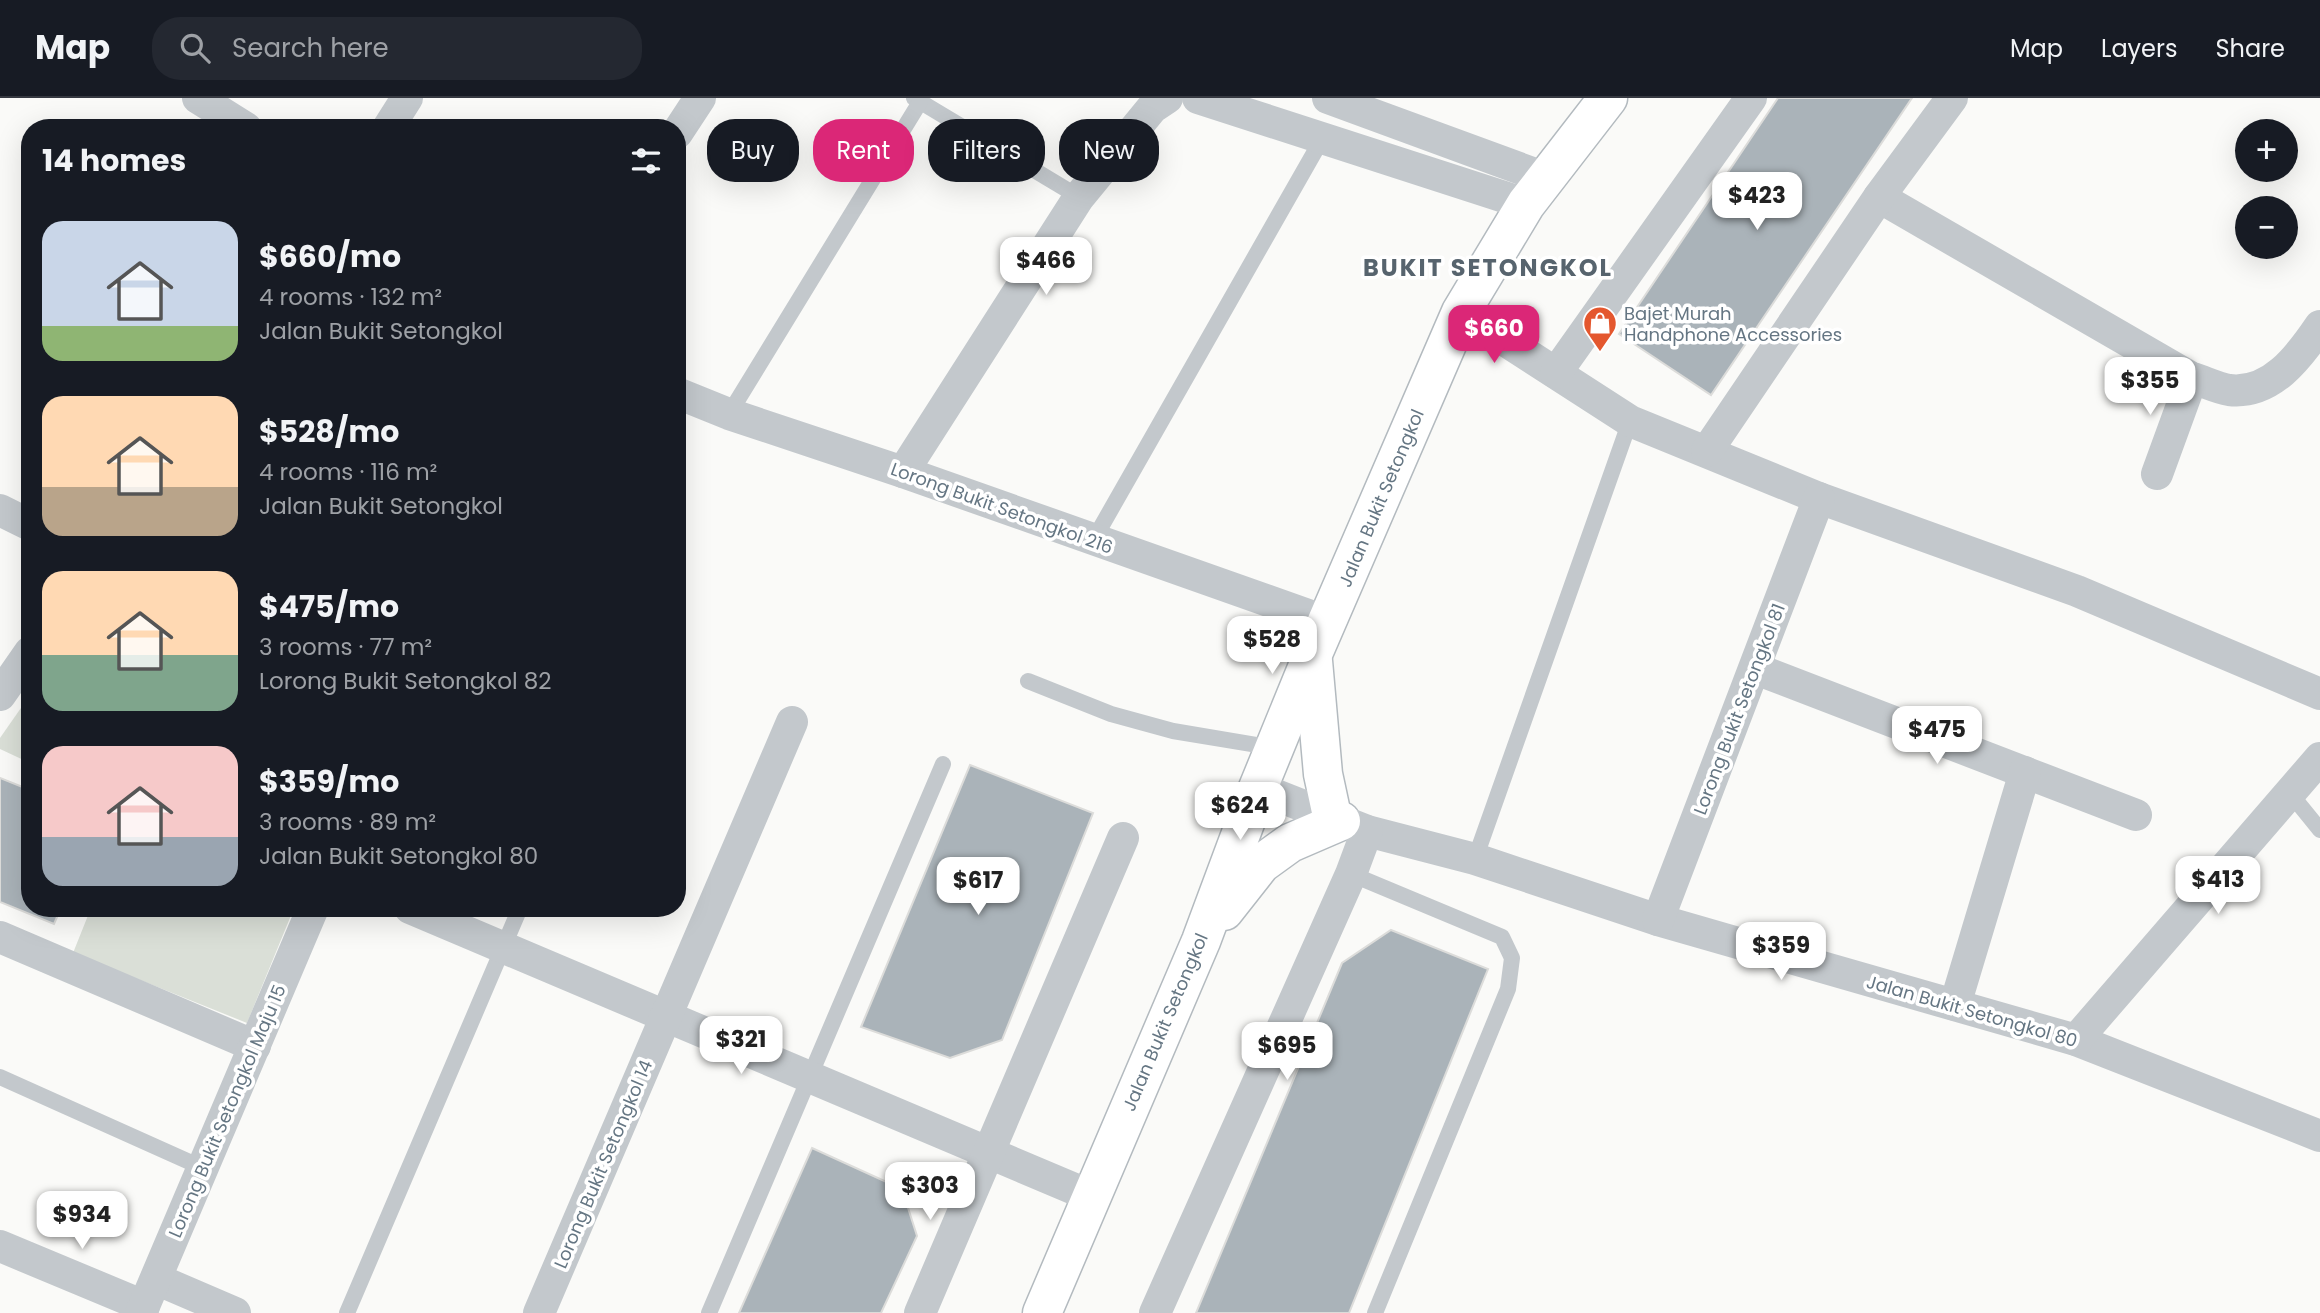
<!DOCTYPE html>
<html lang="en">
<head>
<meta charset="utf-8">
<style>
  body { margin:0; font-family:Poppins,sans-serif; background:#242831; color:#f1f3f6; height:100vh; display:flex; flex-direction:column; font-size:26px; white-space:nowrap }
  * { box-sizing:border-box; margin:0 }
  p { font-size:23px; color:#9ea1a6 }
  .icon { flex:none; width:38px; height:38px; fill:none; stroke:currentColor; stroke-width:2; stroke-linecap:round; stroke-linejoin:round }
  .map { position:relative; flex:1; overflow:hidden }
  .details { position:absolute; left:21px; top:21px; width:665px; height:798px; display:flex; flex-direction:column; background:#171b24; border-radius:28px; box-shadow:0 7px 28px #0002 }
  .details>* { flex:none }
  .top-card { position:absolute; left:707px; top:21px; width:665px; height:63px; display:flex; gap:14px }
  .controls { position:absolute; left:2235px; top:21px; display:grid; gap:14px }
  .controls a { display:grid; place-items:center; width:63px; height:63px; border-radius:50%; background:#171b24; box-shadow:0 7px 28px #0002; font-size:35px }
  .price { position:absolute; translate:-50% -60px; padding:0 16px; border-radius:14px; background:#fff; color:#222; font-size:23px; line-height:46px; filter:drop-shadow(0 2px 4px #0008) }
  .price::after { content:''; position:absolute; left:50%; top:42px; width:21px; height:16px; margin-left:-10px; background:inherit; clip-path:polygon(0 0,100% 0,50% 100%) }
  .price.active { background:#db2777; color:#fff }
  ul { padding:0; list-style:none }
  li { display:flex; align-items:center; gap:21px; height:175px; padding:0 21px }
  li span { display:grid; place-items:center; flex:none; width:196px; height:140px; border-radius:21px; color:#555 }
  li>.icon { margin-inline-start:auto }
  span .icon { width:84px; height:84px; fill:#fffc; stroke-width:1 }
  li b { font-size:30px }
  h2 { display:flex; justify-content:space-between; align-items:center; height:84px; padding:0 21px; font-size:30px }
  .chip { padding:0 24px; border-radius:28px; background:#171b24; box-shadow:0 7px 28px #0002; font-size:24px; line-height:63px }
  .chip.active { background:#db2777; color:#fff }
  header { display:flex; align-items:center; gap:42px; box-sizing:border-box; height:98px; padding:0 35px; background:#171b24; border-bottom:2px solid #363941 }
  header strong { font-size:33px }
  nav { display:flex; gap:38px; margin-inline-start:auto; font-size:24px }
  .search { width:490px; height:63px; background:#242831; display:flex; align-items:center; gap:18px; box-sizing:border-box; padding:0 24px; border-radius:28px; color:#9ea1a6; font-size:26px }
  .map>svg:first-child { display:block }
</style>
</head>
<body>
<header>
<strong>Map</strong>
<div class="search"><svg class="icon" aria-label="search" viewBox="0 0 24 24"><circle cx="10" cy="10" r="6"/><path d="M15 15l6 6"/></svg>Search here</div>
<nav><a>Map</a><a>Layers</a><a>Share</a></nav>
</header>
<div class="map">
<svg width="2320" height="1215" viewBox="0 0 2320 1215">
  <rect width="100%" height="100%" fill="#fafaf8"/>
  <g fill="#dadfd7">
    <polygon points="30,597 30,665 0,651 0,640"/>
    <polygon points="91,810 294,810 247,925 73,855"/>
  </g>
  <g fill="#aab3b9" stroke="#dcdcda" stroke-width="2">
    <polygon points="1778,0 1912,0 1711,297 1619,236"/>
    <polygon points="970,667 1093,715 1002,942 950,960 861,929"/>
    <polygon points="0,680 30,692 30,810 61,810 54,826 0,804"/>
    <polygon points="1391,832 1488,871 1349,1215 1196,1215 1342,865"/>
    <polygon points="812,1050 902,1091 917,1138 881,1215 739,1215"/>
  </g>
  <g fill="none" stroke-linecap="round" stroke-linejoin="round">
    <g stroke="#b3babf" stroke-width="41">
      <g id="secondary">
        <polyline points="1313,563 1323,676 1332,718"/>
        <polyline points="1224,813 1261,766 1290,745 1341,723"/>
        <polyline points="1042,1215 1201,843 1258,690 1312,558 1461,214 1526,106 1608,0"/>
      </g>
    </g>
    <g stroke="#c3c8cc" stroke-width="16">
      <polyline points="914,0 1079,99"/>
      <polyline points="729,316 920,4"/>
      <polyline points="1093,443 1322,41"/>
      <polyline points="1028,583 1111,616 1173,633 1275,650"/>
      <polyline points="2290,695 2320,732"/>
      <polyline points="1475,761 1630,323"/>
      <polyline points="1351,776 1502,839 1512,860 1508,891 1375,1215"/>
      <polyline points="0,979 203,1070"/>
      <polyline points="347,1215 520,810"/>
      <polyline points="709,1215 943,666"/>
    </g>
    <g stroke="#c3c8cc" stroke-width="32">
      <polyline points="198,0 246,30"/>
      <polyline points="1198,0 1526,106"/>
      <polyline points="1328,0 1546,80"/>
      <polyline points="388,30 407,0"/>
      <polyline points="677,35 700,0"/>
      <path d="M1879,99L2192,280C2203,283 2217,290 2229,292C2271,297 2299,259 2320,228"/>
      <polyline points="1461,214 1630,323 1819,400 2077,493 2320,596"/>
      <polyline points="1556,275 1751,0"/>
      <polyline points="677,295 729,316 903,374 1328,524"/>
      <polyline points="1707,353 1879,99 1952,0"/>
      <polyline points="903,374 1079,99 1152,10 1167,0"/>
      <polyline points="2157,376 2192,280"/>
      <polyline points="0,412 30,427"/>
      <polyline points="1756,571 2136,717"/>
      <polyline points="0,597 30,554"/>
      <polyline points="1258,690 1367,733 1475,761 1658,822 2076,942 2320,1038"/>
      <polyline points="410,810 1091,1098"/>
      <polyline points="1658,822 1819,400"/>
      <polyline points="0,839 255,948"/>
      <polyline points="1955,907 2025,674"/>
      <polyline points="2076,942 2320,660"/>
      <polyline points="0,1148 144,1208"/>
      <polyline points="156,1181 235,1215"/>
      <polyline points="141,1215 313,810"/>
      <polyline points="539,1215 792,624"/>
      <polyline points="920,1215 1123,740"/>
      <polyline points="1155,1215 1351,776 1367,733"/>
    </g>
    <use href="#secondary" stroke="#fff" stroke-width="38"/>
  </g>
  <defs>
    <g id="shop-pin" transform="scale(1.75)"><path d="M0 17L-7.5 6A9.5 9.5 0 1 1 7.5 6Z" fill="#e4572e" stroke="#fff"/><path d="M-5-2.5h2.3a2.7 3.5 0 0 1 5.4 0H5L5.5 6h-11ZM-1.5-2.5h3a1.5 2.3 0 0 0-3 0Z" fill="#fff"/></g>
  </defs>
  <g fill-rule="evenodd">
    <use href="#shop-pin" x="1600" y="225"/>
  </g>
  <g text-anchor="middle" dominant-baseline="central" stroke-width="7" stroke-linejoin="round" paint-order="stroke">
    <g font-size="18" fill="#657683" stroke="#fff" text-anchor="start">
      <text x="1624" y="215">Bajet Murah<tspan x="1624" dy="21">Handphone Accessories</tspan></text>
    </g>
    <g font-size="18" fill="#657683" stroke="#fff">
      <text transform="translate(1381 400) rotate(-67)">Jalan Bukit Setongkol</text>
      <text transform="translate(1002 410) rotate(20)">Lorong Bukit Setongkol 216</text>
      <text transform="translate(1739 611) rotate(-69)">Lorong Bukit Setongkol 81</text>
      <text transform="translate(1972 913) rotate(16)">Jalan Bukit Setongkol 80</text>
      <text transform="translate(1165 924) rotate(-67)">Jalan Bukit Setongkol</text>
      <text transform="translate(227 1013) rotate(-67)">Lorong Bukit Setongkol Maju 15</text>
      <text transform="translate(603 1066) rotate(-67)">Lorong Bukit Setongkol 14</text>
    </g>
    <g font-size="24" font-weight="bold" letter-spacing="2" fill="#57646e" stroke="#fff">
      <text x="1488" y="169">BUKIT SETONGKOL</text>
    </g>
  </g>
</svg>
<div class="controls">
<a>+</a>
<a>−</a>
</div>
<b class="price" style="left:1757px;top:134px">$423</b>
<b class="price" style="left:1046px;top:199px">$466</b>
<b class="price active" style="left:1494px;top:267px">$660</b>
<b class="price" style="left:2150px;top:319px">$355</b>
<b class="price" style="left:1272px;top:578px">$528</b>
<b class="price" style="left:1937px;top:668px">$475</b>
<b class="price" style="left:1240px;top:744px">$624</b>
<b class="price" style="left:2218px;top:818px">$413</b>
<b class="price" style="left:978px;top:819px">$617</b>
<b class="price" style="left:1781px;top:884px">$359</b>
<b class="price" style="left:741px;top:978px">$321</b>
<b class="price" style="left:1287px;top:984px">$695</b>
<b class="price" style="left:930px;top:1124px">$303</b>
<b class="price" style="left:82px;top:1153px">$934</b>
<div class="top-card">
<a class="chip">Buy</a>
<a class="chip active">Rent</a>
<a class="chip">Filters</a>
<a class="chip">New</a>
</div>
<section class="details">
<h2>14 homes<svg class="icon" aria-label="filters" viewBox="0 0 24 24"><path d="M4 7h16M4 17h16"/><circle cx="9" cy="7" r="2"/><circle cx="15" cy="17" r="2"/></svg></h2>
<ul>
<li><span style="background:linear-gradient(#c9d6e8 75%,#8fb573 0)"><svg class="icon" aria-label="home" viewBox="0 0 24 24"><path d="M3 11l9-7 9 7M6 9v11h12V9"/></svg></span><div><b>$660/mo</b><p>4 rooms · 132 m²</p><p>Jalan Bukit Setongkol</p></div></li>
<li><span style="background:linear-gradient(#ffd9b3 65%,#b9a48a 0)"><svg class="icon" aria-label="home" viewBox="0 0 24 24"><path d="M3 11l9-7 9 7M6 9v11h12V9"/></svg></span><div><b>$528/mo</b><p>4 rooms · 116 m²</p><p>Jalan Bukit Setongkol</p></div></li>
<li><span style="background:linear-gradient(#ffd9b3 60%,#7fa58c 0)"><svg class="icon" aria-label="home" viewBox="0 0 24 24"><path d="M3 11l9-7 9 7M6 9v11h12V9"/></svg></span><div><b>$475/mo</b><p>3 rooms · 77 m²</p><p>Lorong Bukit Setongkol 82</p></div></li>
<li><span style="background:linear-gradient(#f6c9c9 65%,#9aa5b1 0)"><svg class="icon" aria-label="home" viewBox="0 0 24 24"><path d="M3 11l9-7 9 7M6 9v11h12V9"/></svg></span><div><b>$359/mo</b><p>3 rooms · 89 m²</p><p>Jalan Bukit Setongkol 80</p></div></li>
</ul>
</section>
</div>
</body>
</html>
